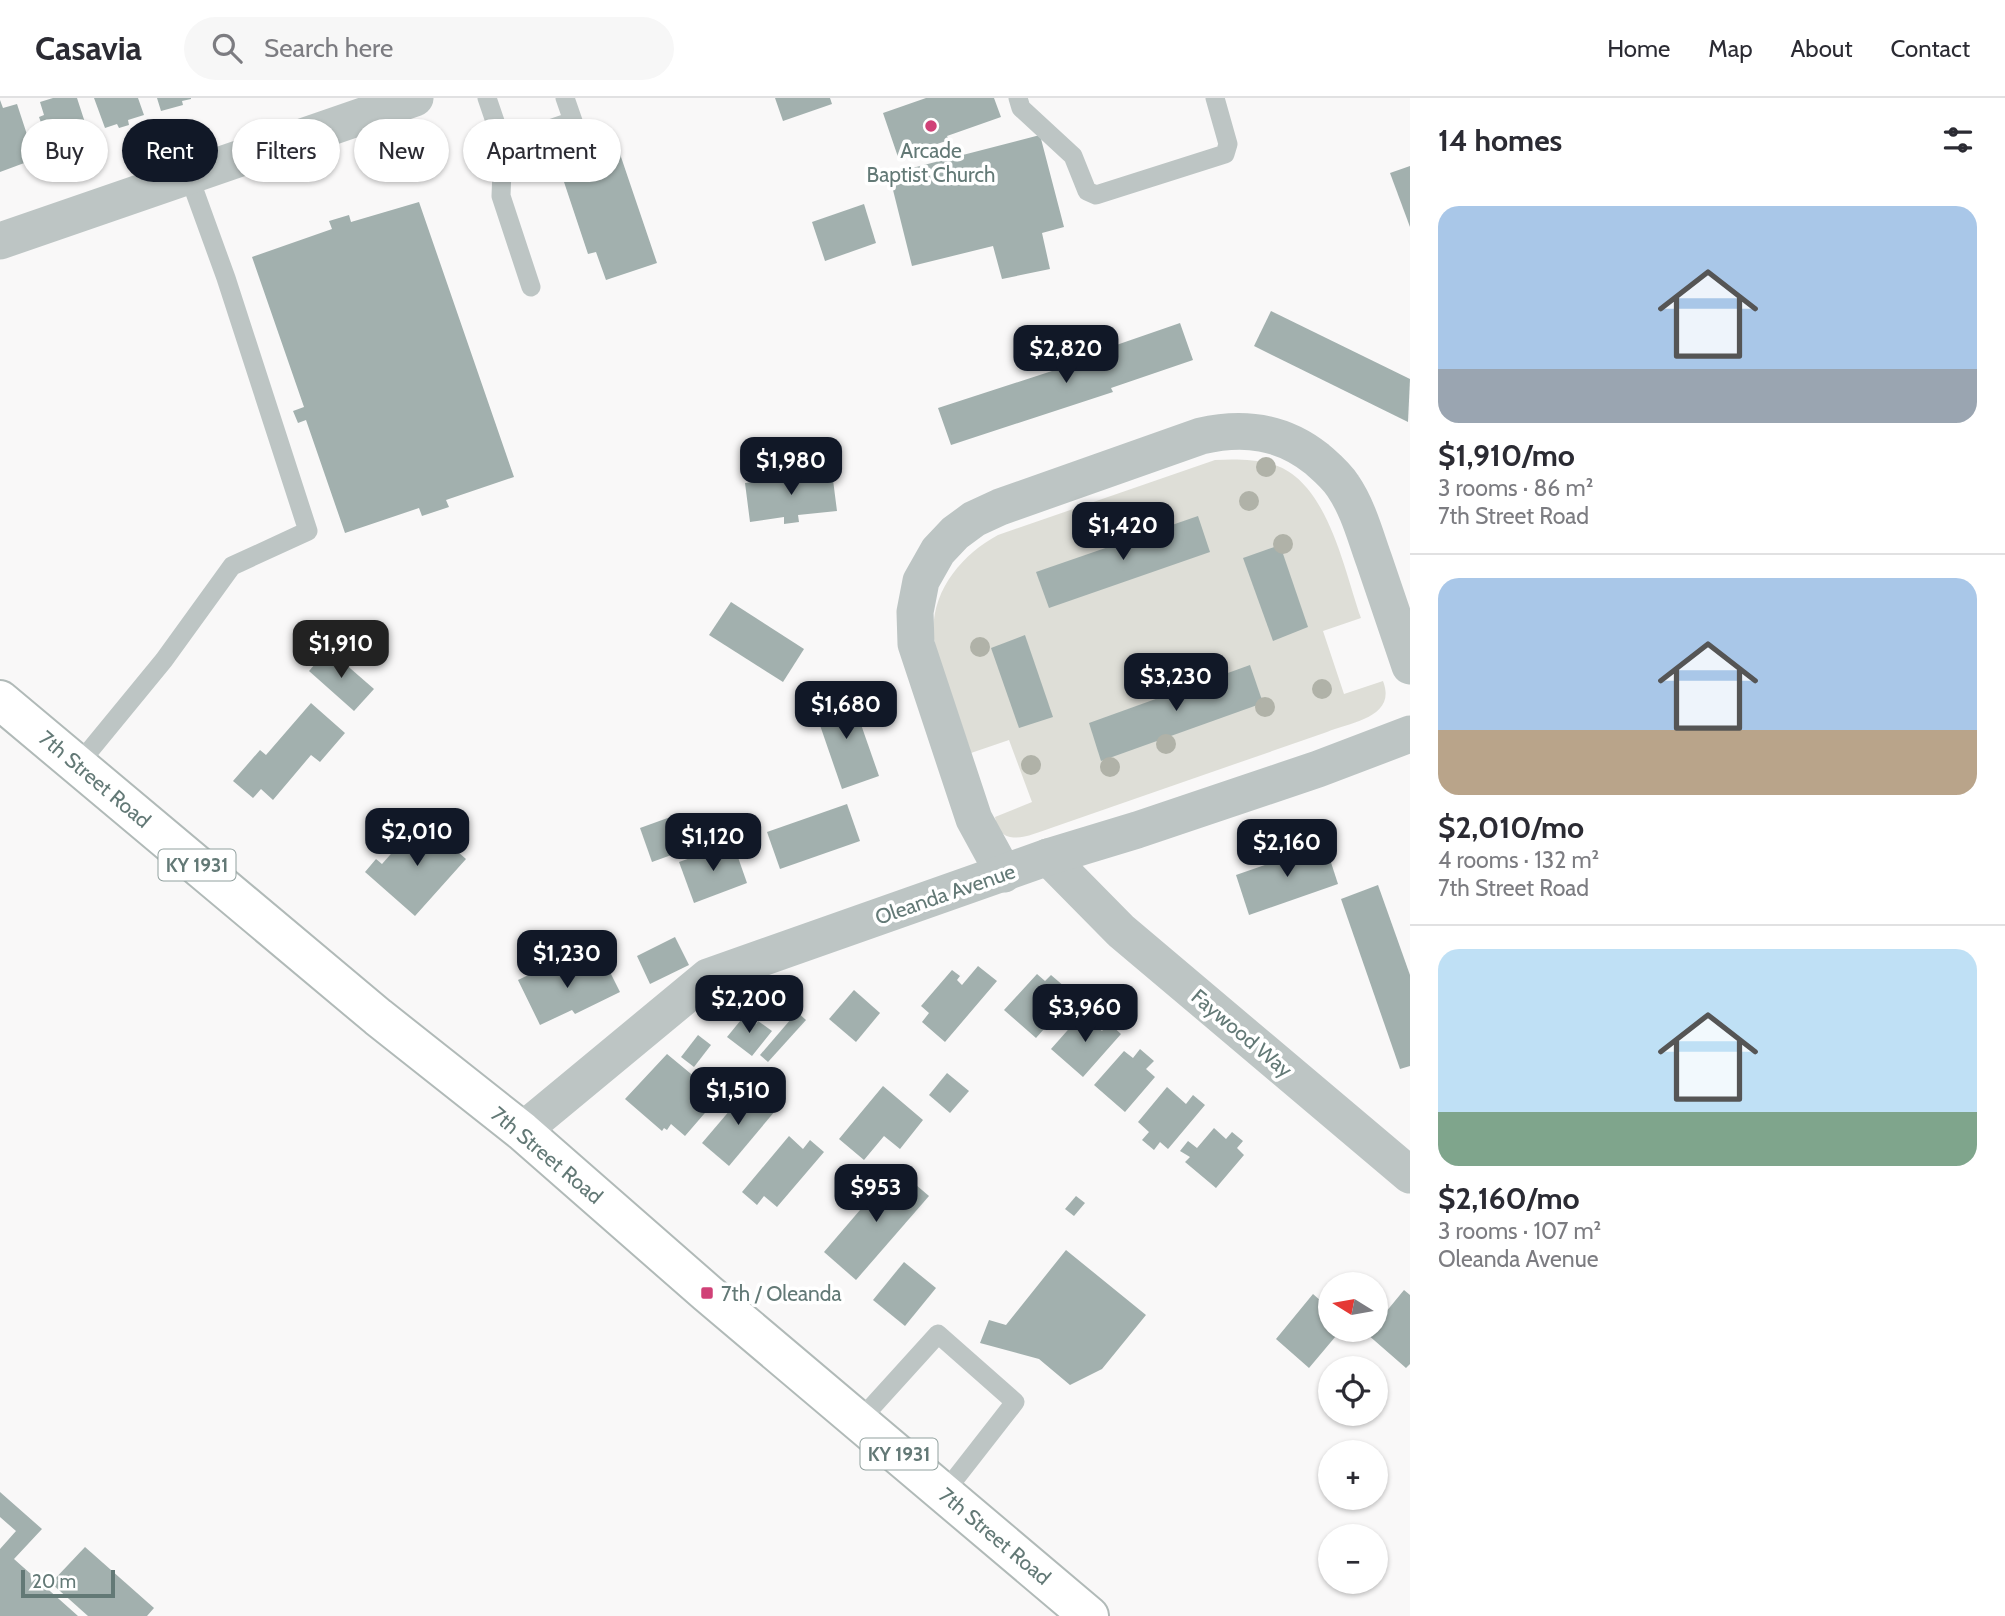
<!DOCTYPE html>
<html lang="en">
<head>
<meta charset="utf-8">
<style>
  body { margin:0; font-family:Cabin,sans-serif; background:#f7f7f7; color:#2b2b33; height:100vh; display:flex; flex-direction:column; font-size:26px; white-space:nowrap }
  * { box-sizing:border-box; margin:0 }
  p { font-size:23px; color:#7c7c81 }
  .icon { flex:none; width:38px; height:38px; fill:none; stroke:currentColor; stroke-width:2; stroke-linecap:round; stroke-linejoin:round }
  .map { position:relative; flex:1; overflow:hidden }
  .drawer { display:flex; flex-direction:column; background:#fff; width:595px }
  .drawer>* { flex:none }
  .guide { position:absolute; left:21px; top:21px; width:665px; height:63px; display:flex; gap:14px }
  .needle { width:46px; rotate:281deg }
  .buttons { position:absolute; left:1318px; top:1174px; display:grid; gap:14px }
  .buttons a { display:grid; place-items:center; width:70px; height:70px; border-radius:50%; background:#fff; box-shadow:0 2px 5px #0004; font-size:35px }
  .scale { position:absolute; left:21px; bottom:18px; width:94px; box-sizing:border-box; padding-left:7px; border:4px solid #637976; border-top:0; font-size:19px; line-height:24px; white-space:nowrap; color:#637976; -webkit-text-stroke:5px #fff; paint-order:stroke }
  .price { position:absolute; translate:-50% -60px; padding:0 16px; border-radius:14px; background:#111827; color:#fff; font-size:23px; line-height:46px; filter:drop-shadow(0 2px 4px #0008) }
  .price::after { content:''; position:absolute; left:50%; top:42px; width:21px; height:16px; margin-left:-10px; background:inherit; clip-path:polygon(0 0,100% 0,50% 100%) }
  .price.current { background:#222; color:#fff }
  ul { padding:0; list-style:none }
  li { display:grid; align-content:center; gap:14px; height:371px; padding:0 28px }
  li+li { border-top:2px solid #e1e1e2 }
  li span { display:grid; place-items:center; height:217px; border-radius:21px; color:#555 }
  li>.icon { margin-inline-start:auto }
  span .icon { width:126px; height:126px; fill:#fffc; stroke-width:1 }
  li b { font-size:30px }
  h2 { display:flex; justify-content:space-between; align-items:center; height:84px; padding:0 28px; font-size:30px }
  .tag { padding:0 24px; border-radius:32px; background:#fff; box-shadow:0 2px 5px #0004; font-size:24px; line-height:63px }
  .tag.current { background:#111827; color:#fff }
  header { display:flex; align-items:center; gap:42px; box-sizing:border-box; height:98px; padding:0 35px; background:#fff; border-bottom:2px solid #e1e1e2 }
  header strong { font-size:33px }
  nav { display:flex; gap:38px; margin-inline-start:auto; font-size:24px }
  .search { width:490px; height:63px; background:#f7f7f7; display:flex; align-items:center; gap:18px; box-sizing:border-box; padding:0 24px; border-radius:38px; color:#7c7c81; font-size:26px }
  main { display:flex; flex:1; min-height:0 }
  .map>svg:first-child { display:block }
</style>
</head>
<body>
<header>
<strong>Casavia</strong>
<div class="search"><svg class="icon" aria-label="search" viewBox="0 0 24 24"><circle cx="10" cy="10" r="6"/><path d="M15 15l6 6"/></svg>Search here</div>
<nav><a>Home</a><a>Map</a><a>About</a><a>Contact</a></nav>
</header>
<main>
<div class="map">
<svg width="1410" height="1518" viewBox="0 0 1410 1518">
  <rect width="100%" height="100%" fill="#f9f8f8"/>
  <path fill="#deded7" d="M1215,362C1234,361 1256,361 1275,367C1328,385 1344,472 1361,520L1323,533L1344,596L1383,583C1397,619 1352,624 1327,634L1051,730C1030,737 1000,752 995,719L1032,704L1009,642L971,655C963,631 955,607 947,583C943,571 937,559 935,547C926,499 959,458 998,437Z"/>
  <g fill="#a2b0ae">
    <polygon points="53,0 77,0 91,43 52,56 39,19 44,17 40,4"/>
    <polygon points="94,0 138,0 144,17 128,22 129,27 119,30 117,26 105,30"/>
    <polygon points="157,0 191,0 191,1 182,3 183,7 161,13"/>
    <polygon points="775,0 830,0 832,6 783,23"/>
    <polygon points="926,0 994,0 1001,19 947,38 949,42 898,59 883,15"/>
    <polygon points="0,2 3,10 17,6 35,61 0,74"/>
    <polygon points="1040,37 1064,129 1042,135 1050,171 1002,181 993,148 912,168 889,76"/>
    <polygon points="620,56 657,165 606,182 596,154 588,156 564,84 572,81 569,73"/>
    <polygon points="1410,68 1410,129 1390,75"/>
    <polygon points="419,104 514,379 446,402 449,409 422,418 419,410 345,435 306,322 298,325 293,313 304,309 252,159 332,131 329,123 349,117 351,124"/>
    <polygon points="864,106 876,145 825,163 812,124"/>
    <polygon points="1271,213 1410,281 1408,324 1254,248"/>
    <polygon points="1180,225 1193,262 1111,290 1113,294 951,347 938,310 1101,257 1099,253"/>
    <polygon points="832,374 837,413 798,417 799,424 784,426 784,419 750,424 745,385"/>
    <polygon points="1198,418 1210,454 1049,510 1036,474"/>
    <polygon points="1280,447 1308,529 1273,543 1243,460"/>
    <polygon points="731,504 804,551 783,584 709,537"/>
    <polygon points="1025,537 1053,619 1019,630 991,550"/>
    <polygon points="328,551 374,591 354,613 309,573"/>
    <polygon points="1250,567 1263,605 1101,663 1089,625"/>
    <polygon points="850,595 879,678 842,691 813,607"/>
    <polygon points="311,605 345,635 320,664 311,657 273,702 261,691 253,700 233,683 260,652 266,657"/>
    <polygon points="847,706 860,743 780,771 767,734"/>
    <polygon points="676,717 688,751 652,764 640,730"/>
    <polygon points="421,722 466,761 415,818 365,774 376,761 382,766"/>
    <polygon points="733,745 747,785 694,805 679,764"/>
    <polygon points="1325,746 1338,786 1249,817 1236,777"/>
    <polygon points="1378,787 1410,877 1410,968 1400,971 1341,801"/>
    <polygon points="675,839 689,867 650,886 637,858"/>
    <polygon points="577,862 583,877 606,866 620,894 575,916 572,912 540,927 518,882 551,866 555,873"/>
    <polygon points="978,868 997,883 945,944 922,924 929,915 921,908 952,872 960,878 957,882 962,887"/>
    <polygon points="1037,876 1045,883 1051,877 1065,889 1059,896 1068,904 1036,940 1004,912"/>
    <polygon points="854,892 880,915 856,944 829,921"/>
    <polygon points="797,914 806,922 768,964 760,957"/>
    <polygon points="1082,916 1102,933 1109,925 1121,936 1083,979 1051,951"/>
    <polygon points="745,917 756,926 758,923 772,933 752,958 727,939"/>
    <polygon points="698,937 711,947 694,969 681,959"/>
    <polygon points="1140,951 1154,963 1146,971 1155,979 1125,1014 1094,987 1124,953 1133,960"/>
    <polygon points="667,956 702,985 705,981 716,991 711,997 717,1001 685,1038 671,1026 667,1032 664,1030 662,1033 625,1001"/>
    <polygon points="947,975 969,993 950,1015 929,997"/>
    <polygon points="883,988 923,1022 900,1051 884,1038 864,1062 839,1041"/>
    <polygon points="1167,989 1186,1006 1193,997 1205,1007 1168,1051 1160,1044 1154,1052 1142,1042 1149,1034 1138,1024"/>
    <polygon points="748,991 775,1013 729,1068 702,1045"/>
    <polygon points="1214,1030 1226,1041 1232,1034 1243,1043 1237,1050 1244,1057 1216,1090 1185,1064 1190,1059 1180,1053 1188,1043 1197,1050"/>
    <polygon points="789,1038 803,1051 810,1042 824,1054 777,1109 764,1098 757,1107 742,1094"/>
    <polygon points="896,1070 929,1098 856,1182 824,1154"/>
    <polygon points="1076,1098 1085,1105 1074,1118 1065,1111"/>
    <polygon points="1066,1152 1146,1217 1102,1271 1070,1287 1039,1261 980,1245 989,1222 1006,1227"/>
    <polygon points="904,1164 936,1190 905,1228 873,1202"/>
    <polygon points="1404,1192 1410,1197 1410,1266 1406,1270 1367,1236 1370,1232 1376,1232 1376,1226"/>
    <polygon points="1313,1196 1330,1211 1330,1232 1341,1232 1309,1270 1276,1241"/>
    <polygon points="0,1394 42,1431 14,1461 78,1518 0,1518 0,1451 16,1433 0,1419"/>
    <polygon points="85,1449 154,1510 147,1518 88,1518 51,1485"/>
  </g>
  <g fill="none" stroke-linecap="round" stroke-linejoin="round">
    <g stroke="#b1bab8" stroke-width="42">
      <polyline id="primary" points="0,602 378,919 522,1033 707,1195 1089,1518"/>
    </g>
    <g stroke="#bdc5c4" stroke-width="19">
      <polyline points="487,0 503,47 501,98 531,189"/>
      <polyline points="1018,0 1021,10 1073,58 1087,93 1096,97 1225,56 1228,46 1215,0"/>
      <polyline points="503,47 573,23 565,0"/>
      <polyline points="77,668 164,562 232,468 308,433 226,180 189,78"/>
      <polyline points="860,1322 938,1236 1015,1304 944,1395"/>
    </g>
    <g stroke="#bdc5c4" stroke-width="37">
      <polyline points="0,143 415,0"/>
      <polyline points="1048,759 1121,833 1410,1077"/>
      <path d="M1004,776L974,721L916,546L915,514L921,483L938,453L955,435L974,421L1000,409L1201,338C1244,328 1282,333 1317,361C1326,369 1336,377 1343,388C1358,410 1365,437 1374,462C1386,497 1398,533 1410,568"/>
      <polyline points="522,1033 708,879 1048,759 1137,732 1318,671 1410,636"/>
    </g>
    <use href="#primary" stroke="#fff" stroke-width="38"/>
  </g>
  <g fill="#b0b2a8">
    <circle cx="1266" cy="369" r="10"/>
    <circle cx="1249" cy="403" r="10"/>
    <circle cx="1283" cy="446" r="10"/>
    <circle cx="980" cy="549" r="10"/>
    <circle cx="1322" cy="591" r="10"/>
    <circle cx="1265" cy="609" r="10"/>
    <circle cx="1166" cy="646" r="10"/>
    <circle cx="1031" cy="667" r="10"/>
    <circle cx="1110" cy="669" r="10"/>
  </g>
  <g fill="#d04177" stroke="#fff" stroke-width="2.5">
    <circle cx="931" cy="28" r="7"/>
    <rect x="700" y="1188" width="14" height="14" rx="3.5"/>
  </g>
  <g text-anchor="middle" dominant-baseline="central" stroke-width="7" stroke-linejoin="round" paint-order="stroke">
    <g fill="#fff" stroke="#92a19f" stroke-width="2">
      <rect x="158.5" y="751.5" width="77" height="31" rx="5"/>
      <rect x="860.5" y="1340.5" width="77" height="31" rx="5"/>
    </g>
    <g font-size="19" font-weight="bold" fill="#637976">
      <text x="197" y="767">KY 1931</text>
      <text x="899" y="1356">KY 1931</text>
    </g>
    <g font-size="21" fill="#637976" stroke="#fff">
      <text x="931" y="52">Arcade<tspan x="931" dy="24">Baptist Church</tspan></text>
      <text x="721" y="1195" text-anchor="start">7th / Oleanda</text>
    </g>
    <g font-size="21" fill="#637976" stroke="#fff">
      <text transform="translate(95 681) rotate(40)">7th Street Road</text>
      <text transform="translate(945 796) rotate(-19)">Oleanda Avenue</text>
      <text transform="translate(1242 935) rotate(40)">Faywood Way</text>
      <text transform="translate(547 1057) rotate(40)">7th Street Road</text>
      <text transform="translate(995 1438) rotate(40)">7th Street Road</text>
    </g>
  </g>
</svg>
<div class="buttons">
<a><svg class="needle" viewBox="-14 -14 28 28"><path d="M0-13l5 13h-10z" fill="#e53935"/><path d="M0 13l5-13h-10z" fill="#7c7c81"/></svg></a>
<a><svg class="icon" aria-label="locate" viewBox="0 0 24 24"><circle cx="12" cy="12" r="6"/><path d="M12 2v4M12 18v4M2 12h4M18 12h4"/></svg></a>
<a>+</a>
<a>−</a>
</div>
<div class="scale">20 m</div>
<b class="price" style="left:1066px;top:287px">$2,820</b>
<b class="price" style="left:791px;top:399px">$1,980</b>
<b class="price" style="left:1123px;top:464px">$1,420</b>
<b class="price current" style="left:341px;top:582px">$1,910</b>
<b class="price" style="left:1176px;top:615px">$3,230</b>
<b class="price" style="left:846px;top:643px">$1,680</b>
<b class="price" style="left:417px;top:770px">$2,010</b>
<b class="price" style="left:713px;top:775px">$1,120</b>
<b class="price" style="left:1287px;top:781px">$2,160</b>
<b class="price" style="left:567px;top:892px">$1,230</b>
<b class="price" style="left:749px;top:937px">$2,200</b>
<b class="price" style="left:1085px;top:946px">$3,960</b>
<b class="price" style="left:738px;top:1029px">$1,510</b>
<b class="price" style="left:876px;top:1126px">$953</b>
<div class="guide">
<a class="tag">Buy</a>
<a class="tag current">Rent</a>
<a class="tag">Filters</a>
<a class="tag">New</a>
<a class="tag">Apartment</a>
</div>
</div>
<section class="drawer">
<h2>14 homes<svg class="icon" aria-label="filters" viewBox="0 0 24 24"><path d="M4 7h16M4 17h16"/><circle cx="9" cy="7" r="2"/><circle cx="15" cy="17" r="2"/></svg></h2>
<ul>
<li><span style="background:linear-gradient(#a9c7e8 75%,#9aa5b1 0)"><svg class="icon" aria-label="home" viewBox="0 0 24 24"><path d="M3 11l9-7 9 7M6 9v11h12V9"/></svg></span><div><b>$1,910/mo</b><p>3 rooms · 86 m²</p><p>7th Street Road</p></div></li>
<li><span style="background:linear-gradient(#a9c7e8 70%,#b9a48a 0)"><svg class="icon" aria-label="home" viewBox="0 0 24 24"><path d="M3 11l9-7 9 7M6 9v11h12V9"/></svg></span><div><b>$2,010/mo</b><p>4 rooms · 132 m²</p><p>7th Street Road</p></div></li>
<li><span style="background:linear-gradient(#bfe0f5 75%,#7fa58c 0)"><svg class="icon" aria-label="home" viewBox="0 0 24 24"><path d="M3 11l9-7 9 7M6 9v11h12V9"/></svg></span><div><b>$2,160/mo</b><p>3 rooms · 107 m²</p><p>Oleanda Avenue</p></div></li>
</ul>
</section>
</main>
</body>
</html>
